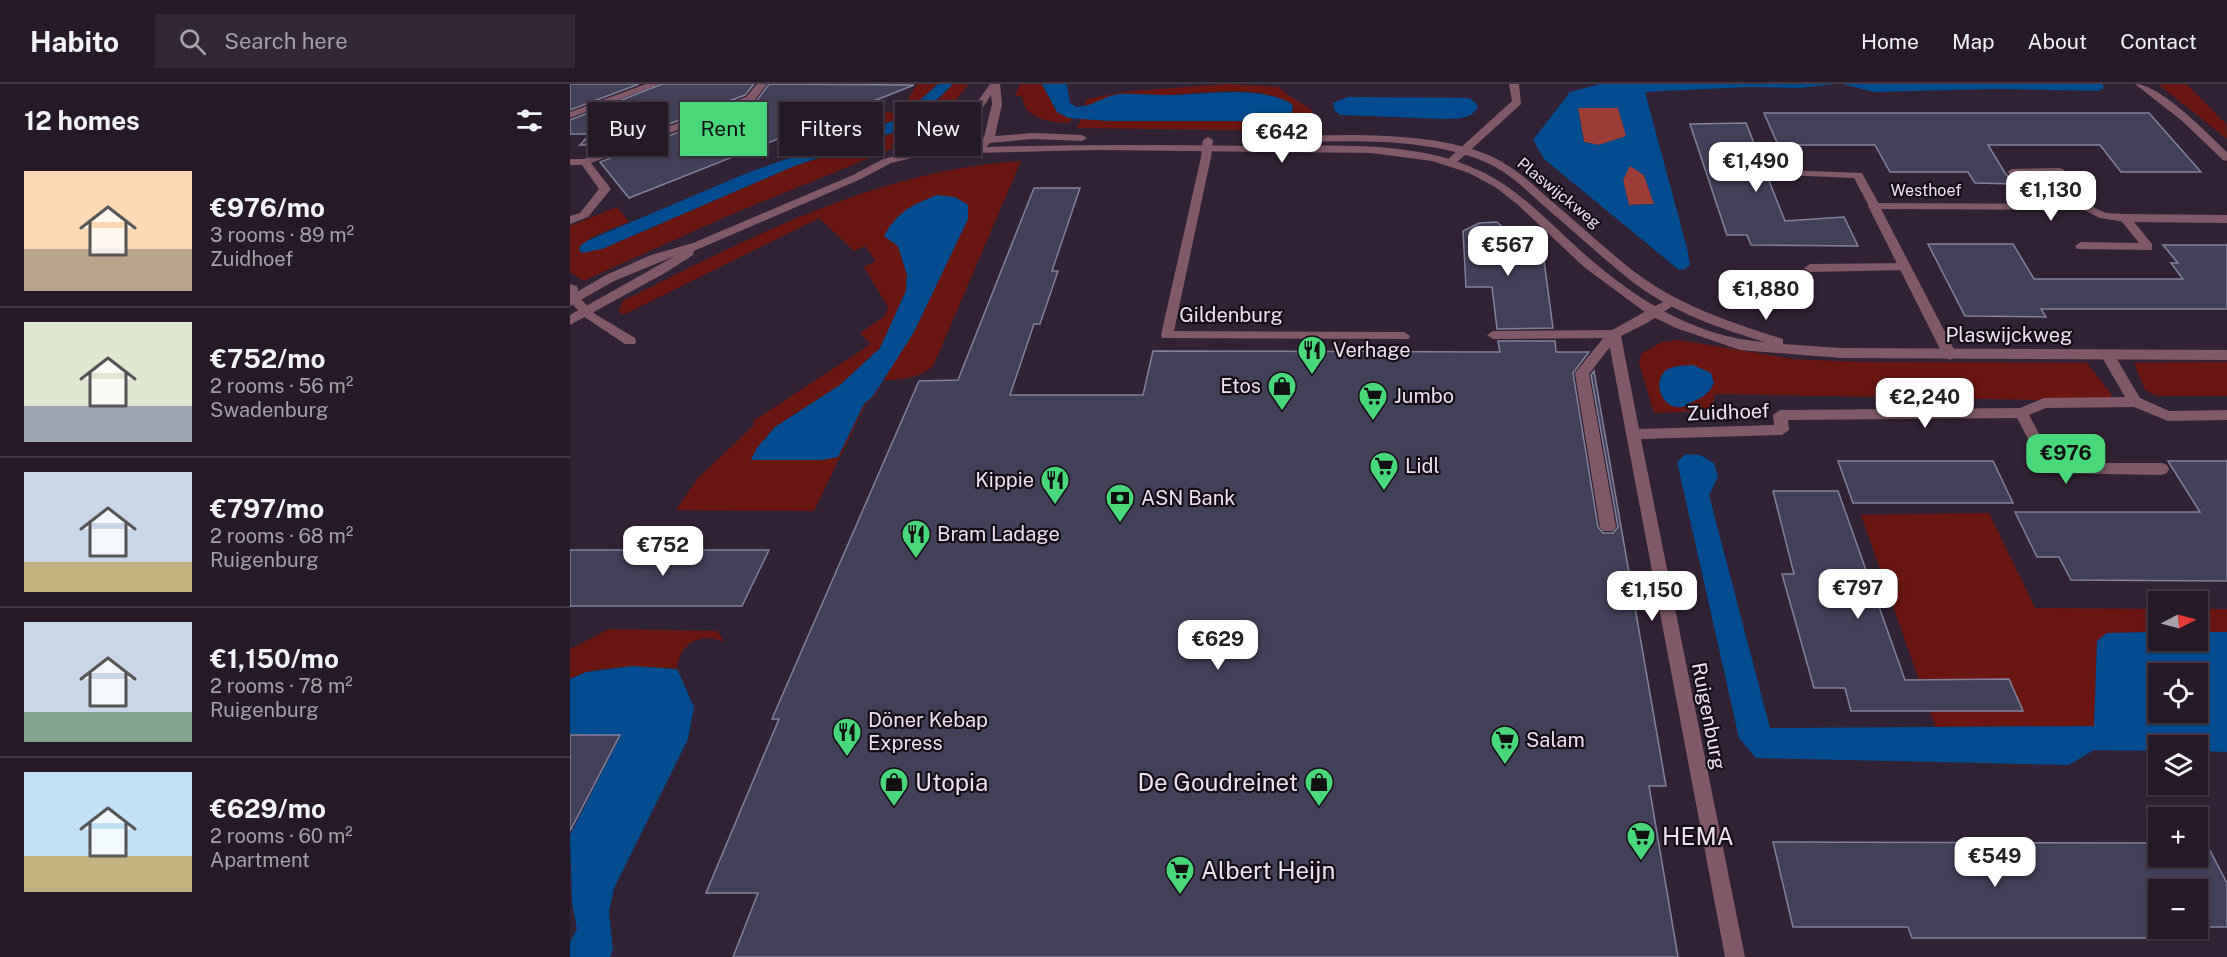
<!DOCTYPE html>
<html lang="en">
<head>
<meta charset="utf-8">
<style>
  body { margin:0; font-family:"Public Sans",sans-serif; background:#322734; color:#f1f3f6; height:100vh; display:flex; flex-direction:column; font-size:22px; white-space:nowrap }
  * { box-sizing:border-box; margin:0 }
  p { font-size:20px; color:#a4a1a8 }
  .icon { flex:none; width:33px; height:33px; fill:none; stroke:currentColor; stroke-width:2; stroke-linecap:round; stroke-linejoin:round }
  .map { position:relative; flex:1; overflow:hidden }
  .details { display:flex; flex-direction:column; background:#261a28; width:570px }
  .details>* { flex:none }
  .top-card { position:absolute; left:18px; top:18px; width:570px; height:54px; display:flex; gap:12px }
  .needle { width:39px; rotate:84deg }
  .tools { position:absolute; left:1578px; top:507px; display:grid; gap:12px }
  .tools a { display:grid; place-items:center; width:60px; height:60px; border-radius:0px; background:#261a28; box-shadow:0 2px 4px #0004,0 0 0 2px #423845; font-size:30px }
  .price { position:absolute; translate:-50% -51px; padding:0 14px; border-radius:12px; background:#fff; color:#222; font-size:20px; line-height:39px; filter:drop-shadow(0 2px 3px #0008) }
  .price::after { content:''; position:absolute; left:50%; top:36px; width:18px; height:14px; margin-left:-9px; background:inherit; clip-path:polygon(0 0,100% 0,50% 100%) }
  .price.active { background:#48d779; color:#111 }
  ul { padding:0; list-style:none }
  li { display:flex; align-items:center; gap:18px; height:150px; padding:0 24px }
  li+li { border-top:2px solid #423845 }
  li span { display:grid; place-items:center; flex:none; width:168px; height:120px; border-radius:0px; color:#555 }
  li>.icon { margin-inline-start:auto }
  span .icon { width:72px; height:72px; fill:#fffc; stroke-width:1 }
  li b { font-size:26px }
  h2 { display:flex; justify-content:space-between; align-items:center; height:72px; padding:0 24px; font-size:26px }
  .chip { padding:0 21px; border-radius:0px; background:#261a28; box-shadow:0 2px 4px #0004,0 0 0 2px #423845; font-size:21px; line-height:54px }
  .chip.active { background:#48d779; color:#111 }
  header { display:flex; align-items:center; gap:36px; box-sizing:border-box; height:84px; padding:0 30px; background:#261a28; border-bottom:2px solid #423845 }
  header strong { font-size:28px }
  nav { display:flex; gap:33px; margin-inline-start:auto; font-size:21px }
  .search { width:420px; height:54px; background:#322734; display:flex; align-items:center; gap:15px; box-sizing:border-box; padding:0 21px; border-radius:0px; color:#a4a1a8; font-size:22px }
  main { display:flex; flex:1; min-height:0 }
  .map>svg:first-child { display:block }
</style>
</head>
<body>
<header>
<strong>Habito</strong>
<div class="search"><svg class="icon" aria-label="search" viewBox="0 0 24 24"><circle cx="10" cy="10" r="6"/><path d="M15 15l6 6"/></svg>Search here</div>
<nav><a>Home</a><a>Map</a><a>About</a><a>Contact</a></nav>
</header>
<main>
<section class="details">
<h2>12 homes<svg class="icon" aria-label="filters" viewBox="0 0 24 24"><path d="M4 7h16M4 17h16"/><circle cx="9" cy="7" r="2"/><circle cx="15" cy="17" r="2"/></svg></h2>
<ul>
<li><span style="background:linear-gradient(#ffd9b3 65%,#b9a48a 0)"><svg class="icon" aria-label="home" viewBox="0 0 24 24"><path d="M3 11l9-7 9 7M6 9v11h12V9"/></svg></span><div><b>€976/mo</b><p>3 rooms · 89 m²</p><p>Zuidhoef</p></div></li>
<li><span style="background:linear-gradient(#dfe7d0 70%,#9aa5b1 0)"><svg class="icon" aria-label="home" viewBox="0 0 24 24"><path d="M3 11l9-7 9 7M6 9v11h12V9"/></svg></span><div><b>€752/mo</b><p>2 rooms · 56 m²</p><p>Swadenburg</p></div></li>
<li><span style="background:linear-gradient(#c9d6e8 75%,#c2b280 0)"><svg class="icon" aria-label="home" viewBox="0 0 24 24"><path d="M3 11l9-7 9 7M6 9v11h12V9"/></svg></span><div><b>€797/mo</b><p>2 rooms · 68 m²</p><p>Ruigenburg</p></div></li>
<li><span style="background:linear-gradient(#c9d6e8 75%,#7fa58c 0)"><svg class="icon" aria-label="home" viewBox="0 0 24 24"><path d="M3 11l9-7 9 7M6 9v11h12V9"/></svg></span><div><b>€1,150/mo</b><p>2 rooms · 78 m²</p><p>Ruigenburg</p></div></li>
<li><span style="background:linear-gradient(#bfe0f5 70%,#c2b280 0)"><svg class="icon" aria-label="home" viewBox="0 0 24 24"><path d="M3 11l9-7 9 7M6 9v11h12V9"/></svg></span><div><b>€629/mo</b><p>2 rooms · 60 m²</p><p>Apartment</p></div></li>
</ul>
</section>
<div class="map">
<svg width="1657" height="873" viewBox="0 0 1657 873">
  <rect width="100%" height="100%" fill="#322235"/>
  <g fill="#6a1712" fill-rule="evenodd">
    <polygon points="347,0 368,0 338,27 323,25 336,19"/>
    <polygon points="383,0 399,0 372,33 354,30"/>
    <path d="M450,0H472L487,28L502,34L500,39C481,39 454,35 452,12H445Z"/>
    <path d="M658,0L709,3L715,9L742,26L741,45L711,47L507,44L511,35L540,37H705L722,20C688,0 638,9 600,11C583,12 565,8 548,10C536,12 526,20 514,23L517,15L560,7Z"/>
    <polygon points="1588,0 1617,0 1656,40 1657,55"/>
    <polygon points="314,27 334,32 271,56 263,45"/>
    <path d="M350,33L369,36L355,48L321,60L324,64L160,131L24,192L14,197L0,188V142L47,123L59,138C45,144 15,152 9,166L32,165L222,83L327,48Z"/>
    <path d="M451,77L364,280C354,294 330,296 313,296L305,312L296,319L244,427L106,426L127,395L184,341L183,337L301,260L290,249L314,233L318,223L294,183L306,177L295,162L284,167L249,134L53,231L49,227L53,217C179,154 307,86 451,77ZM398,121V135L344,248L303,312L294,320L268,373L252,376L181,375L187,364L205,343L270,301L310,264L336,207L337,191L328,162L314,152Z"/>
    <polygon points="1109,256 1223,275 1288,278 1517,279 1542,311 1535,317 1145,310 1142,327 1084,329 1069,278 1072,269 1092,258"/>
    <polygon points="1657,278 1657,312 1586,312 1575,306 1564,279"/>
    <polygon points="1419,429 1465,524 1588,525 1588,548 1537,549 1527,557 1525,642 1366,644 1291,431"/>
    <rect x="1628" y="525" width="29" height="23"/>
    <path d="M39,545L148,547L154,558C132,547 109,559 107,585C71,583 33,580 0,595V565Z"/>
  </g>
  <g fill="#9c3e35">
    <polygon points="1008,24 1048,24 1057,52 1029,61 1014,58"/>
    <polygon points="1059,81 1074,91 1084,120 1059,121 1053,96"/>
  </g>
  <g fill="#004c8e" fill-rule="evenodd">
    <polygon points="368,0 383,0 338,43 222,83 32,165 12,169 9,166 11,161 19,156 177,89 329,35"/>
    <path d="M472,0H497L500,19L506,23C523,23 533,12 549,10C565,9 580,11 596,11C637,11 686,0 722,20L723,26L719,31L705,37H540L498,34L487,28Z"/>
    <path d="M1030,0H1266L1230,4L1179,3L1075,8L1118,168L1120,181L1115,185L1109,186L974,75L963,56L1000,8ZM1008,24H1048L1056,52L1029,61L1014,58ZM1060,82L1074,91L1084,120L1059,121L1053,96Z"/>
    <polygon points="1272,0 1532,0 1534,4 1528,7 1428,5 1304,8"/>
    <path d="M778,13L899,14L906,19L908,23C901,35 890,34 877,35L770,31L764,26L763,19Z"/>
    <path d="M367,111L385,113L398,121V135L344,248L303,312L294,320L268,373L252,376H181L187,364L205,343L270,301L310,264L336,207L337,191L328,162L314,152C327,128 342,121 367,111Z"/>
    <path d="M1123,281L1141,289L1144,299C1139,309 1135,312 1124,317C1121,318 1116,322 1112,323C1093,326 1082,300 1095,287C1102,281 1114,282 1123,281Z"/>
    <path d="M1116,370L1130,371L1144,379L1148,393L1139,411L1200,644L1524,642L1527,557L1537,549L1588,548V556H1628V548H1657V668L1628,667V662H1588V667L1524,666L1499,681L1186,674L1169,654L1107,378ZM1588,590H1628V628H1588Z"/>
    <polygon points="62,582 107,585 124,623 118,655 44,804 39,828 43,865 40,873 0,873 0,858 7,845 2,819 0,751 51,651 0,650 0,595 16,588"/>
  </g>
  <g fill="#424059" stroke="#82819c" stroke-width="1.5">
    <polygon points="0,0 69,0 0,26"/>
    <polygon points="92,0 184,0 175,11 23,69 18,61 10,61 20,50 0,50 0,36"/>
    <polygon points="199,0 344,1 59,114 30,78 185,19"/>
    <polygon points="1194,29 1579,29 1631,88 1551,88 1530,61 1418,61 1435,89 1444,100 1405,99 1398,88 1320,88 1305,61 1208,61"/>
    <polygon points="1176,39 1215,137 1274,133 1288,162 1181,161 1177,151 1157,151 1120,40"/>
    <polygon points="464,104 510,104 482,187 488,187 470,240 464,240 440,311 573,311 583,267 930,268 928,257 985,257 986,268 1019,268 1003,289 1028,443 1033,449 1043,449 1048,443 1021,291 1024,287 1096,702 1079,702 1108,873 163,873 188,809 136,809 209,635 202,635 349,297 388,296"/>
    <polygon points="927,138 962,169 973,169 983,244 927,245 922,203 896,203 893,147 909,139"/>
    <polygon points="1358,160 1443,160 1464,195 1613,195 1601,179 1608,179 1593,161 1657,161 1657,225 1471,225 1476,233 1395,232"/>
    <polygon points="1268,377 1423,377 1443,419 1283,419"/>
    <polygon points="1598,377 1657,377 1657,497 1501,496 1489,473 1467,473 1445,428 1630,428"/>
    <polygon points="1203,407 1268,407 1335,596 1439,595 1453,627 1281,627 1275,604 1244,604 1212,490 1224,490"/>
    <polygon points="0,466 199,466 172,522 0,522"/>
    <polygon points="0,651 50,651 0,747"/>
    <polygon points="1203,758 1588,759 1588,772 1628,772 1628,759 1636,759 1657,799 1657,843 1628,843 1628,806 1588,806 1588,843 1581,843 1585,854 1342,854 1338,843 1223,843"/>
  </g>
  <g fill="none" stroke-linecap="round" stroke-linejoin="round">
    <g fill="#815968" fill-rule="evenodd">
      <polygon points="636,70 641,73 604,247 834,248 840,252 839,255 592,254 591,251 631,73"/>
      <polygon points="1489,84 1493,85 1520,121 1520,125 1512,125 1486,90 1442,91 1437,88 1442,85"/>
      <polygon points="1215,86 1292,89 1310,122 1304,125 1300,124 1284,94 1211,91 1211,87"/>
      <polygon points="1555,130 1559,132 1582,160 1582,166 1507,165 1505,162 1511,158 1569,159 1549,134"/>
      <polygon points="1334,179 1338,180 1338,186 1240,188 1234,184 1240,180"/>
      <polygon points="20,227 65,254 66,257 65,260 55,260 16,234 14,231 16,228"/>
      <polygon points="1044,246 1050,250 1019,290 1046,443 1043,447 1033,447 1030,443 1005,289 1039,247"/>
    </g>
    <g fill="#815968" fill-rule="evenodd">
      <polygon points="76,0 90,0 0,34 0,28"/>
      <polygon points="187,0 197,0 184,17 21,79 41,105 18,133 0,140 0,132 10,129 29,105 12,81 0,81 0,75 14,75 176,13"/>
      <polygon points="939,0 949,0 951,20 884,81 876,81 876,77 942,17"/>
      <path d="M1565,0C1590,0 1638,50 1657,68V77L1653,76L1611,36Z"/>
      <polygon points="638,53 643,56 641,73 636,76 631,73 633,56"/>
      <polygon points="1304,119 1516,120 1536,129 1555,130 1657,131 1657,139 1555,138 1530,134 1514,126 1311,125 1387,271 1380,276 1373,271 1298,122"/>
      <polygon points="0,200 7,202 10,214 26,231 24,234 16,234 0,218"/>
      <polygon points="1100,214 1106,218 1104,221 1077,239 1051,252 1069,345 1204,341 1203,331 1210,326 1450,324 1474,314 1555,313 1530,270 1537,265 1542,267 1570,314 1599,327 1657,326 1657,336 1598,337 1564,323 1476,324 1459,331 1485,379 1592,379 1597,381 1599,385 1597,389 1592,391 1476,389 1447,334 1218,336 1219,346 1212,351 1071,355 1175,873 1155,873 1038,254 923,255 917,251 923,247 1042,246"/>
    </g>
    <path fill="#815968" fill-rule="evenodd" d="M420,0H430L432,20L425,52L463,49L512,51L517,54L512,57L463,55L420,59L416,63C508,60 600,61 693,62C761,62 845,56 908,86C944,102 972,131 1001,158C1055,208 1119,253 1195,258C1141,242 1092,224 1049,187C1023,165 998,143 973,121C955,105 937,87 915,78C847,49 752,59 680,59L675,56L680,53C753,52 856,43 923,73C944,83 961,99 978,114C1004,136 1030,160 1057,182C1104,220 1156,237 1213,255V260L1271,264L1657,266V276L1271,274L1170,266L1106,244L1079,231L1014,183L947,120L925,103L899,89L862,77L801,69L526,66L404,69L394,62L321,79L291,95L124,167L123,171L95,189L0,241V231L105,172L44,197L0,222V212L36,191L81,171L123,159L283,91L313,75L391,56L396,34ZM421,11L422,20L414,53L401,54L406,34Z"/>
  </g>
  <defs>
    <g id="restaurant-pin" transform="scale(1.5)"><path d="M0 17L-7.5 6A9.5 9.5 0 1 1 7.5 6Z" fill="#48d779" stroke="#160e17"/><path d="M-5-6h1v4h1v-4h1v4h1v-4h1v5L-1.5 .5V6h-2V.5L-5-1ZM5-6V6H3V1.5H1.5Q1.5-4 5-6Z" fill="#111"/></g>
    <g id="shop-pin" transform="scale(1.5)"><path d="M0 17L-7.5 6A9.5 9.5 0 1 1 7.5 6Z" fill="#48d779" stroke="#160e17"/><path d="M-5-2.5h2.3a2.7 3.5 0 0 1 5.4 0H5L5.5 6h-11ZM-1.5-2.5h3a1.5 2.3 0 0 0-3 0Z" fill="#111"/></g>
    <g id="supermarket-pin" transform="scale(1.5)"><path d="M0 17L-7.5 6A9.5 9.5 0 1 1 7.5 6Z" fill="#48d779" stroke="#160e17"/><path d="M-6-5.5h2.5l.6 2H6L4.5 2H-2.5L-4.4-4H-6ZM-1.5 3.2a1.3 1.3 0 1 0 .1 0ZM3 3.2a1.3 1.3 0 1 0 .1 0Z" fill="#111"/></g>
    <g id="bank-pin" transform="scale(1.5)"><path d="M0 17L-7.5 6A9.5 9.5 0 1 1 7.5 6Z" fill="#48d779" stroke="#160e17"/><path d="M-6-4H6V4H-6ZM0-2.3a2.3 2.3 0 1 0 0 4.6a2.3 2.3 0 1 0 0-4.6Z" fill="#111"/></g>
  </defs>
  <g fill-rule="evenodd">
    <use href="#restaurant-pin" x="742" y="266"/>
    <use href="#shop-pin" x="712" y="302"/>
    <use href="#supermarket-pin" x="803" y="312"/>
    <use href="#supermarket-pin" x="814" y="382"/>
    <use href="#restaurant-pin" x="485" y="396"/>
    <use href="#bank-pin" x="550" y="414"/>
    <use href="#restaurant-pin" x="346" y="450"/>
    <use href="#restaurant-pin" x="277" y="648"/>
    <use href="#supermarket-pin" x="935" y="656"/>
    <use href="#shop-pin" x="324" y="698"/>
    <use href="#shop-pin" x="749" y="698"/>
    <use href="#supermarket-pin" x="1071" y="752"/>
    <use href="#supermarket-pin" x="610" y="786"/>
  </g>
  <g text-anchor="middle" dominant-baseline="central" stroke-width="4.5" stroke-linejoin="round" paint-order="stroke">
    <g font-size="16" fill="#ece2ef" stroke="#160e17">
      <text x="1356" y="106">Westhoef</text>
      <text transform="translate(989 109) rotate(39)">Plaswijckweg</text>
    </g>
    <g font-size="20" fill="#ece2ef" stroke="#160e17">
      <text x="661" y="231">Gildenburg</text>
      <text x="1439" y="251">Plaswijckweg</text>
      <text transform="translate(1158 328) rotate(-2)">Zuidhoef</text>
      <text transform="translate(1139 632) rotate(79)">Ruigenburg</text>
    </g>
    <g font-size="20" fill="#ece2ef" stroke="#160e17" text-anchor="start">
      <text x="763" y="266">Verhage</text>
      <text x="691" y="302" text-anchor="end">Etos</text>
      <text x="824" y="312">Jumbo</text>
      <text x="835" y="382">Lidl</text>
      <text x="464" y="396" text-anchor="end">Kippie</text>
      <text x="571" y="414">ASN Bank</text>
      <text x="367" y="450">Bram Ladage</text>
      <text x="298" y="636">Döner Kebap<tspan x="298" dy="23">Express</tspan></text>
      <text x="956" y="656">Salam</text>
    </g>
    <g font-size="24" fill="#ece2ef" stroke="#160e17" text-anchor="start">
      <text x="345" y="698">Utopia</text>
      <text x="728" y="698" text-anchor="end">De Goudreinet</text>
      <text x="1092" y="752">HEMA</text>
      <text x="631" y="786">Albert Heijn</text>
    </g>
  </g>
</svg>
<div class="tools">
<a><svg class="needle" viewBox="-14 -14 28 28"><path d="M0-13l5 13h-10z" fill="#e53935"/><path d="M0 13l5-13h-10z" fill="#a4a1a8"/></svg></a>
<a><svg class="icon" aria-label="locate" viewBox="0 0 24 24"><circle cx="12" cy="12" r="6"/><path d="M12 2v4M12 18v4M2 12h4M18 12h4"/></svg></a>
<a><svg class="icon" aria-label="layers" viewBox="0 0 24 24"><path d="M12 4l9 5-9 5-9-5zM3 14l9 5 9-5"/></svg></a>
<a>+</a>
<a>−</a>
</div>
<b class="price" style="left:712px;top:80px">€642</b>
<b class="price" style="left:1186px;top:109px">€1,490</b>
<b class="price" style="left:1481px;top:138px">€1,130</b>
<b class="price" style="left:938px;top:193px">€567</b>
<b class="price" style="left:1196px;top:237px">€1,880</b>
<b class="price" style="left:1355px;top:345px">€2,240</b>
<b class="price active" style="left:1496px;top:401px">€976</b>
<b class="price" style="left:93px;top:493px">€752</b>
<b class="price" style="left:1288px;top:536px">€797</b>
<b class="price" style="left:1082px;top:538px">€1,150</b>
<b class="price" style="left:648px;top:587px">€629</b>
<b class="price" style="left:1425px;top:804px">€549</b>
<div class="top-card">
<a class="chip">Buy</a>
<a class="chip active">Rent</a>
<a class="chip">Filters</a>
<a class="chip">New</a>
</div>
</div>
</main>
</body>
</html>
